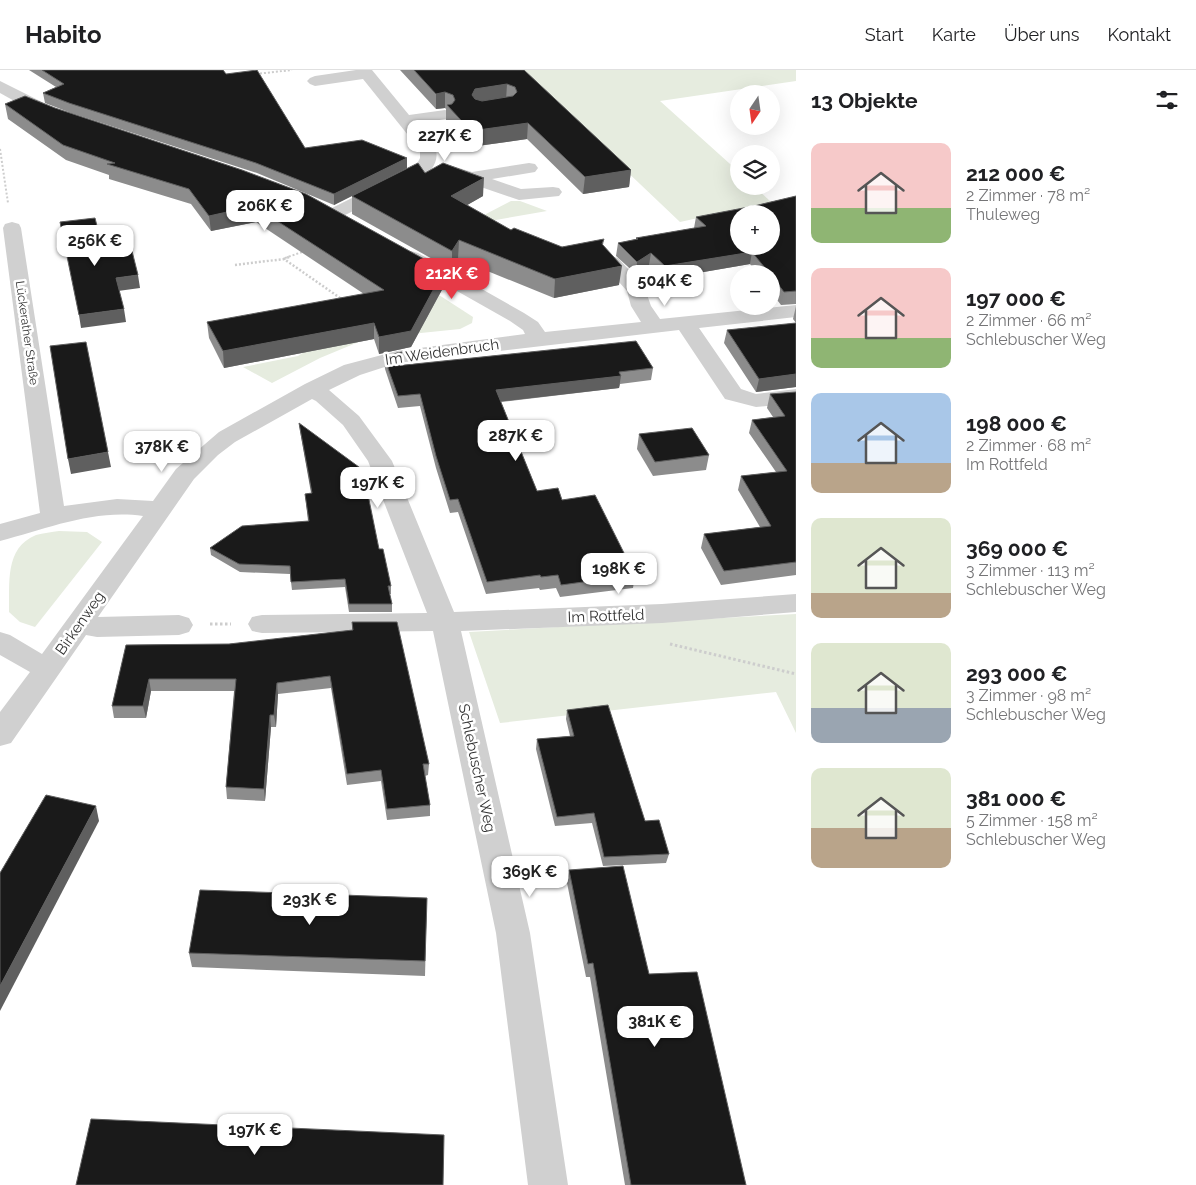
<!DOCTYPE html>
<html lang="de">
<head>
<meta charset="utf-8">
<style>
  body { margin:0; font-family:Raleway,sans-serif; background:#f6f6f6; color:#202124; height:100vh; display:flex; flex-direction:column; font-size:19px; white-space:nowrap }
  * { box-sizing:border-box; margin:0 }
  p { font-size:16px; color:#757577 }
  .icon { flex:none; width:28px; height:28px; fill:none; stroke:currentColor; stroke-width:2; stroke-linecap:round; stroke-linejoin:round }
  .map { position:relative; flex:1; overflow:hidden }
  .drawer { display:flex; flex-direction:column; background:#fff; width:400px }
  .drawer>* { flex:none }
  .needle { width:32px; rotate:193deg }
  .fabs { position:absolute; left:730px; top:15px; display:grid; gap:10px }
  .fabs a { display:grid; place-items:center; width:50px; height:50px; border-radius:50%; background:#fff; box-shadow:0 5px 20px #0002; font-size:25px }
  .price { position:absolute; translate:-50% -42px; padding:0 11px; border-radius:10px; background:#fff; color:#222; font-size:16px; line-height:32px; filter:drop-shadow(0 1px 2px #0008) }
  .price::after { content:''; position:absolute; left:50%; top:30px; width:15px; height:11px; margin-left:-8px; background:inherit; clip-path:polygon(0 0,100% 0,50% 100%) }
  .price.on { background:#e63946; color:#fff }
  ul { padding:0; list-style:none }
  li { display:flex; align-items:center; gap:15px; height:125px; padding:0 15px }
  li span { display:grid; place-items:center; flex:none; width:140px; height:100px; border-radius:10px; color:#555 }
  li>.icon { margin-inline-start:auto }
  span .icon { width:60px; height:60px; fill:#fffc; stroke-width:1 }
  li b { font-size:21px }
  h2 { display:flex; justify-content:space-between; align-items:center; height:60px; padding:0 15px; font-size:21px }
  header { display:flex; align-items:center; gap:30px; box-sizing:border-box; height:70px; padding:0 25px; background:#fff; border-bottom:1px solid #e0e0e0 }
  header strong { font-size:24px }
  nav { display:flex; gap:28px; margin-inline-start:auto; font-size:18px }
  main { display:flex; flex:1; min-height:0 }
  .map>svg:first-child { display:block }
</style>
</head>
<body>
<header>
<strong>Habito</strong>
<nav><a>Start</a><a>Karte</a><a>Über uns</a><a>Kontakt</a></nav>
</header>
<main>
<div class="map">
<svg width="796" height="1115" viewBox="0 0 796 1115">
  <rect width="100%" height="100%" fill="#fff"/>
  <g fill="#e6ecdf">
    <polygon points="520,0 796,0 796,11 660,31 739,102 739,116 754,116 771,132 680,152"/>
    <polygon points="511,131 520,131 547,141 490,151 484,145"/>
    <polygon points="439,225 473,247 472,253 460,259 411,264 420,260"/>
    <polygon points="361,271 320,288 272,313 243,297 298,286 304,282"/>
    <path d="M59,461L87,462L102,472L35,557L20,552L9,542C10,514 4,478 36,465C43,463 52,462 59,461Z"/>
    <polygon points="796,544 796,663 776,622 500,653 469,562"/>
  </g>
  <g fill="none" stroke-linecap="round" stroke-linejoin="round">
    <g stroke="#cdcdcd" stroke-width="2" stroke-dasharray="2 2" stroke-linecap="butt">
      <polyline points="256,4 292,0"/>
      <polyline points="0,79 8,133"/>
      <polyline points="285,188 305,181"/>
    </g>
    <g stroke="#cdcdcd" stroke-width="2.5" stroke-dasharray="2 2" stroke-linecap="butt">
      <polyline points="289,187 284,189 343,230"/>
      <polyline points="235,195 284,189"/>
    </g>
    <g stroke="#cdcdcd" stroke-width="3" stroke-dasharray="2.5 2.5" stroke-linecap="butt">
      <polyline points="210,554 231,554"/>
      <polyline points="670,574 796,604"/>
    </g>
    <g fill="#d0d0d0" fill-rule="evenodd">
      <path d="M356,0H372L409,45L445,40L451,42L453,45L451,48L416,54C431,72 447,81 428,104L335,150L328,148L326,144L328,140L416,96L420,88V80L363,9L315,16L310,14L307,11L310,8L315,6Z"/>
      <polygon points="0,11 60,41 62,44 60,47 54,49 18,33 0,23"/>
      <polygon points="529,93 535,94 538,98 535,102 492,109 521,119 553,117 559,118 562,122 559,126 519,130 443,104 440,100 443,96 449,95 472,102"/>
      <path d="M12,152L19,154L21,158L64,436L117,429L153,431L176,399L219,362L305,314L344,295L397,281L525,264L523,260L510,251L404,191L401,187L404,183L411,181L418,183L524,243L538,252L545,262L641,252L631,236L627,221L601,192L604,188L611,186L618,188L644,216L651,236L660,249L796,235V247L699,258L741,319L756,324L796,319V333L756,337L725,329L679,260L397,293L360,305L329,320L359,346L392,391L454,542L662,534L796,524V542L662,553L461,561L530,863L568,1115H528L496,863L433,561L262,563L252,561L248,554L252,547L262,545L427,543L368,391L343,355L316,331L312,329L235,372L218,385L194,409L98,547L179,545L189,548L193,555L189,562L179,565L97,567L86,565L11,673L0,676V642L30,602L0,585V562L10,565L42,584L143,446C93,439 47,459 0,471V454L40,443L3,158L5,154Z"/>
    </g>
  </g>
  <g fill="#8c8c8c">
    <polygon points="29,0 223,0 226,4 305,78 407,88 407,98 425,103 483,126 467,135 511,160 562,177 604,169 603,175 619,215 554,228 458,189 452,200 352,144 352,126 334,135 257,103 71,43 45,33 43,23 56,17"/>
    <polygon points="400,0 524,0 631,100 629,117 583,124 527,69 470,77 446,51 446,39 445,38 436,39"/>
    <polygon points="25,26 444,216 411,277 379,284 374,269 224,298 209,268 207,252 364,224 256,152 211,161 191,134 109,109 109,105 66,90 8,49 5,34"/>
    <polygon points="796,126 796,234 781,235 771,222 771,204 757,204 750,194 663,209 649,195 636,204 616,186 618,173 636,169 636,168 694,158 696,147 754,136"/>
    <polygon points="796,236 796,317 756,322 724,273 727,260 796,253 793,249"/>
    <polygon points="402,282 402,294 401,296 653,298 651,310 620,314 619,318 501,332 537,421 562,430 635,505 633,518 560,527 556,518 540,520 539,518 486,524 458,442 450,443 436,398 420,336 398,338 385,299 384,287"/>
    <polygon points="796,322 796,505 721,515 701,478 704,464 760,457 738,420 741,406 776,402 749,363 752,350 773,347 767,338 770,324"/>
    <polygon points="299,353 379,479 391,516 391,524 389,524 392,534 392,542 349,542 345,517 292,520 290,504 240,502 211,485 210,478 308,451 305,424 311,423 300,361"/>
    <polygon points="639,364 709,385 706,400 653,406 637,379"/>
    <polygon points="352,552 429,694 428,705 425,706 430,735 430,746 387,750 381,711 347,715 331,618 278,624 276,657 271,657 265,731 227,729 226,717 234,621 151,621 146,648 114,648 112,636 126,575 229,574 352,560"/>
    <polygon points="567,640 669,784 666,793 603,796 592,753 555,756 536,679 537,669 570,666 566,649"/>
    <polygon points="569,800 649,904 746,1115 625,1115 590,907 586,907 567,813"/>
    <polygon points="427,828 425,906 192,897 189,883"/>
  </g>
  <g fill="#5f5f5f">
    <polygon points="507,14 506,30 475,35 472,25 475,19"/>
    <polygon points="445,22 445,38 436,39 436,24"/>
    <polygon points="528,53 527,69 470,77 471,61"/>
    <polygon points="407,88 407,98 334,135 334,124"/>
    <polygon points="631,100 629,117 583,124 585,107"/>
    <polygon points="484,108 483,126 450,145 451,126"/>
    <polygon points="254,136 256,152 211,161 209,146"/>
    <polygon points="459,170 458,189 452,200 452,181"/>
    <polygon points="752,182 750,194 663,209 665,196"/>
    <polygon points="651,183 649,195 636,204 637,192"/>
    <polygon points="622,196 619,215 554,228 555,209"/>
    <polygon points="444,200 444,216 411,277 379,284 379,267"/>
    <polygon points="138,205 140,218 118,221 116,208"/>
    <polygon points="124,239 126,252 81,258 79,245"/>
    <polygon points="374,253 374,269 224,298 223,281"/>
    <polygon points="402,282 402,294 395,308 395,296"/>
    <polygon points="796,304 796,317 756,322 759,309"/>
    <polygon points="621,306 619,318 496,332 496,320"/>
    <polygon points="108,382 111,397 71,404 68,389"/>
    <polygon points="149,609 151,621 146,648 143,636"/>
    <polygon points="277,613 278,624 276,657 274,645"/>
    <polygon points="270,645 271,657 265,731 264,719"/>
    <polygon points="96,736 99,751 0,941 0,916"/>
  </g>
  <g fill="#1a1a1a" stroke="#5f5f5f" fill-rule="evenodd">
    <polygon points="42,0 223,0 226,4 257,0 305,78 362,70 407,88 334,124 256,93 69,33 43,23 64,14"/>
    <path d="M414,0H524L631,100L585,107L528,53L471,61L447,35L452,34L455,30L453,25L445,22L436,24ZM507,14L515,17L517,22L513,26L482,31L475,29L472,25L475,19Z"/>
    <polygon points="25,26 55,38 242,100 306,124 444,200 411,261 379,267 374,253 223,281 207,252 384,220 254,136 209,146 189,119 107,94 115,93 63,75 5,34"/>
    <polygon points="418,93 425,103 443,93 484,108 451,126 511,160 514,158 562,177 604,169 602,174 622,196 555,209 459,170 452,181 352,126"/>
    <path d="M796,126V221L784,222L771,205V204H770L752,182L665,196L651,183L637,192L618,173L638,169L636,168L706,156L696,147L754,136ZM739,144H771V176H739Z"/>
    <polygon points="95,148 103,180 131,177 138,205 116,208 124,239 79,245 60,152"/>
    <polygon points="796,253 796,304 759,309 727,260"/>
    <polygon points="636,271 653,298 619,302 621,306 496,320 537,421 558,418 562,430 595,425 635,505 561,515 558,505 541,507 540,505 487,512 458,429 450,430 436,386 420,324 398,326 384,287 397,283 402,282 395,296"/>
    <polygon points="86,272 108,382 68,389 50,276"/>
    <polygon points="796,322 796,492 724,501 704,464 771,456 741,406 787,401 752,350 785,346 770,324"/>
    <polygon points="299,353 363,400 379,479 383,479 391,516 388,516 392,534 349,534 345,509 291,512 290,496 239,494 210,478 242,456 309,451 305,424 312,423"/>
    <polygon points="692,358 709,385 655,392 639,364"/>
    <polygon points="352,552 397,552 429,694 423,694 430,735 387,739 381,700 347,704 330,606 277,613 274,645 270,645 264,719 226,717 236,609 149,609 143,636 112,636 126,575 229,574 353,560"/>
    <polygon points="608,635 645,751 659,750 669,784 604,787 594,743 557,747 537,669 574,666 567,640"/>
    <polygon points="46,725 96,736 0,916 0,803"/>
    <polygon points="623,796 649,904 697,902 746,1115 631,1115 593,893 588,894 569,800"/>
    <polygon points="200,820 427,828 425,891 189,883"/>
    <polygon points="91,1049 444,1065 443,1115 76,1115"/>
  </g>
  <g text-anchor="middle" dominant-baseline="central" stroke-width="5" stroke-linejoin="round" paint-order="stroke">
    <g font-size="12" fill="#333" stroke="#fff">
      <text transform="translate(27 263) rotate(82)">Lückerather Straße</text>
    </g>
    <g font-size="15" fill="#333" stroke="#fff">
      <text transform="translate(442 282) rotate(-8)">Im Weidenbruch</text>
      <text transform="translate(606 546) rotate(-2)">Im Rottfeld</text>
      <text transform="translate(80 553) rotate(-55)">Birkenweg</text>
      <text transform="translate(477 698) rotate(78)">Schlebuscher Weg</text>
    </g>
  </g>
</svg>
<div class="fabs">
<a><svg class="needle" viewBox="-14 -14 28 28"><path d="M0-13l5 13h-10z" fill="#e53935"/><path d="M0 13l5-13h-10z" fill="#757577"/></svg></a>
<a><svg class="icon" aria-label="layers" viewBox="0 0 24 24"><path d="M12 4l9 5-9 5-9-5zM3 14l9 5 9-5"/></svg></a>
<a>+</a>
<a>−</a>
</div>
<b class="price" style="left:445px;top:92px">227K €</b>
<b class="price" style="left:265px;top:162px">206K €</b>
<b class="price" style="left:95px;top:197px">256K €</b>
<b class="price on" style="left:452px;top:230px">212K €</b>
<b class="price" style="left:665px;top:237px">504K €</b>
<b class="price" style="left:516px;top:392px">287K €</b>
<b class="price" style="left:162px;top:403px">378K €</b>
<b class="price" style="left:378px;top:439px">197K €</b>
<b class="price" style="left:619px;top:525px">198K €</b>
<b class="price" style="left:530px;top:828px">369K €</b>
<b class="price" style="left:310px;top:856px">293K €</b>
<b class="price" style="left:655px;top:978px">381K €</b>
<b class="price" style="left:255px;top:1086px">197K €</b>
</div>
<section class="drawer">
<h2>13 Objekte<svg class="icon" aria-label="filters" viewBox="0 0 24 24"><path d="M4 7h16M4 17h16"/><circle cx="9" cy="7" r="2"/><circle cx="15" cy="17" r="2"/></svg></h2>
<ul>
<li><span style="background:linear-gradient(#f6c9c9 65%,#8fb573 0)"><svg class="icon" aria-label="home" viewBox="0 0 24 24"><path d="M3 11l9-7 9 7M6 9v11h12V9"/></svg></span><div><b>212 000 €</b><p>2 Zimmer · 78 m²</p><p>Thuleweg</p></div></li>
<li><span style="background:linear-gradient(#f6c9c9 70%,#8fb573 0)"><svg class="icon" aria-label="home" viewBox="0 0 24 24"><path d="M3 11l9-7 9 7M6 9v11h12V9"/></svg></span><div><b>197 000 €</b><p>2 Zimmer · 66 m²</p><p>Schlebuscher Weg</p></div></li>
<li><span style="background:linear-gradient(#a9c7e8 70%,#b9a48a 0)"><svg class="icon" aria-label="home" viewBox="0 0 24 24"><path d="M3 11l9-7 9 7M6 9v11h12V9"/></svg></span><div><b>198 000 €</b><p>2 Zimmer · 68 m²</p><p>Im Rottfeld</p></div></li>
<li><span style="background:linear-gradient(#dfe7d0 75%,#b9a48a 0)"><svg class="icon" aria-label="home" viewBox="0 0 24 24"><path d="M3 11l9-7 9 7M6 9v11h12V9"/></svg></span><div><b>369 000 €</b><p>3 Zimmer · 113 m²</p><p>Schlebuscher Weg</p></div></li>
<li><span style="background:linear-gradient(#dfe7d0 65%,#9aa5b1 0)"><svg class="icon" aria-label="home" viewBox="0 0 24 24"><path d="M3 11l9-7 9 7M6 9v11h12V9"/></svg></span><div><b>293 000 €</b><p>3 Zimmer · 98 m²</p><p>Schlebuscher Weg</p></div></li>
<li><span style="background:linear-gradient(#dfe7d0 60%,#b9a48a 0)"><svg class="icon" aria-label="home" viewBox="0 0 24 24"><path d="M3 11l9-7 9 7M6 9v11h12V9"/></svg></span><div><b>381 000 €</b><p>5 Zimmer · 158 m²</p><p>Schlebuscher Weg</p></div></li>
</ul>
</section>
</main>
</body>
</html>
